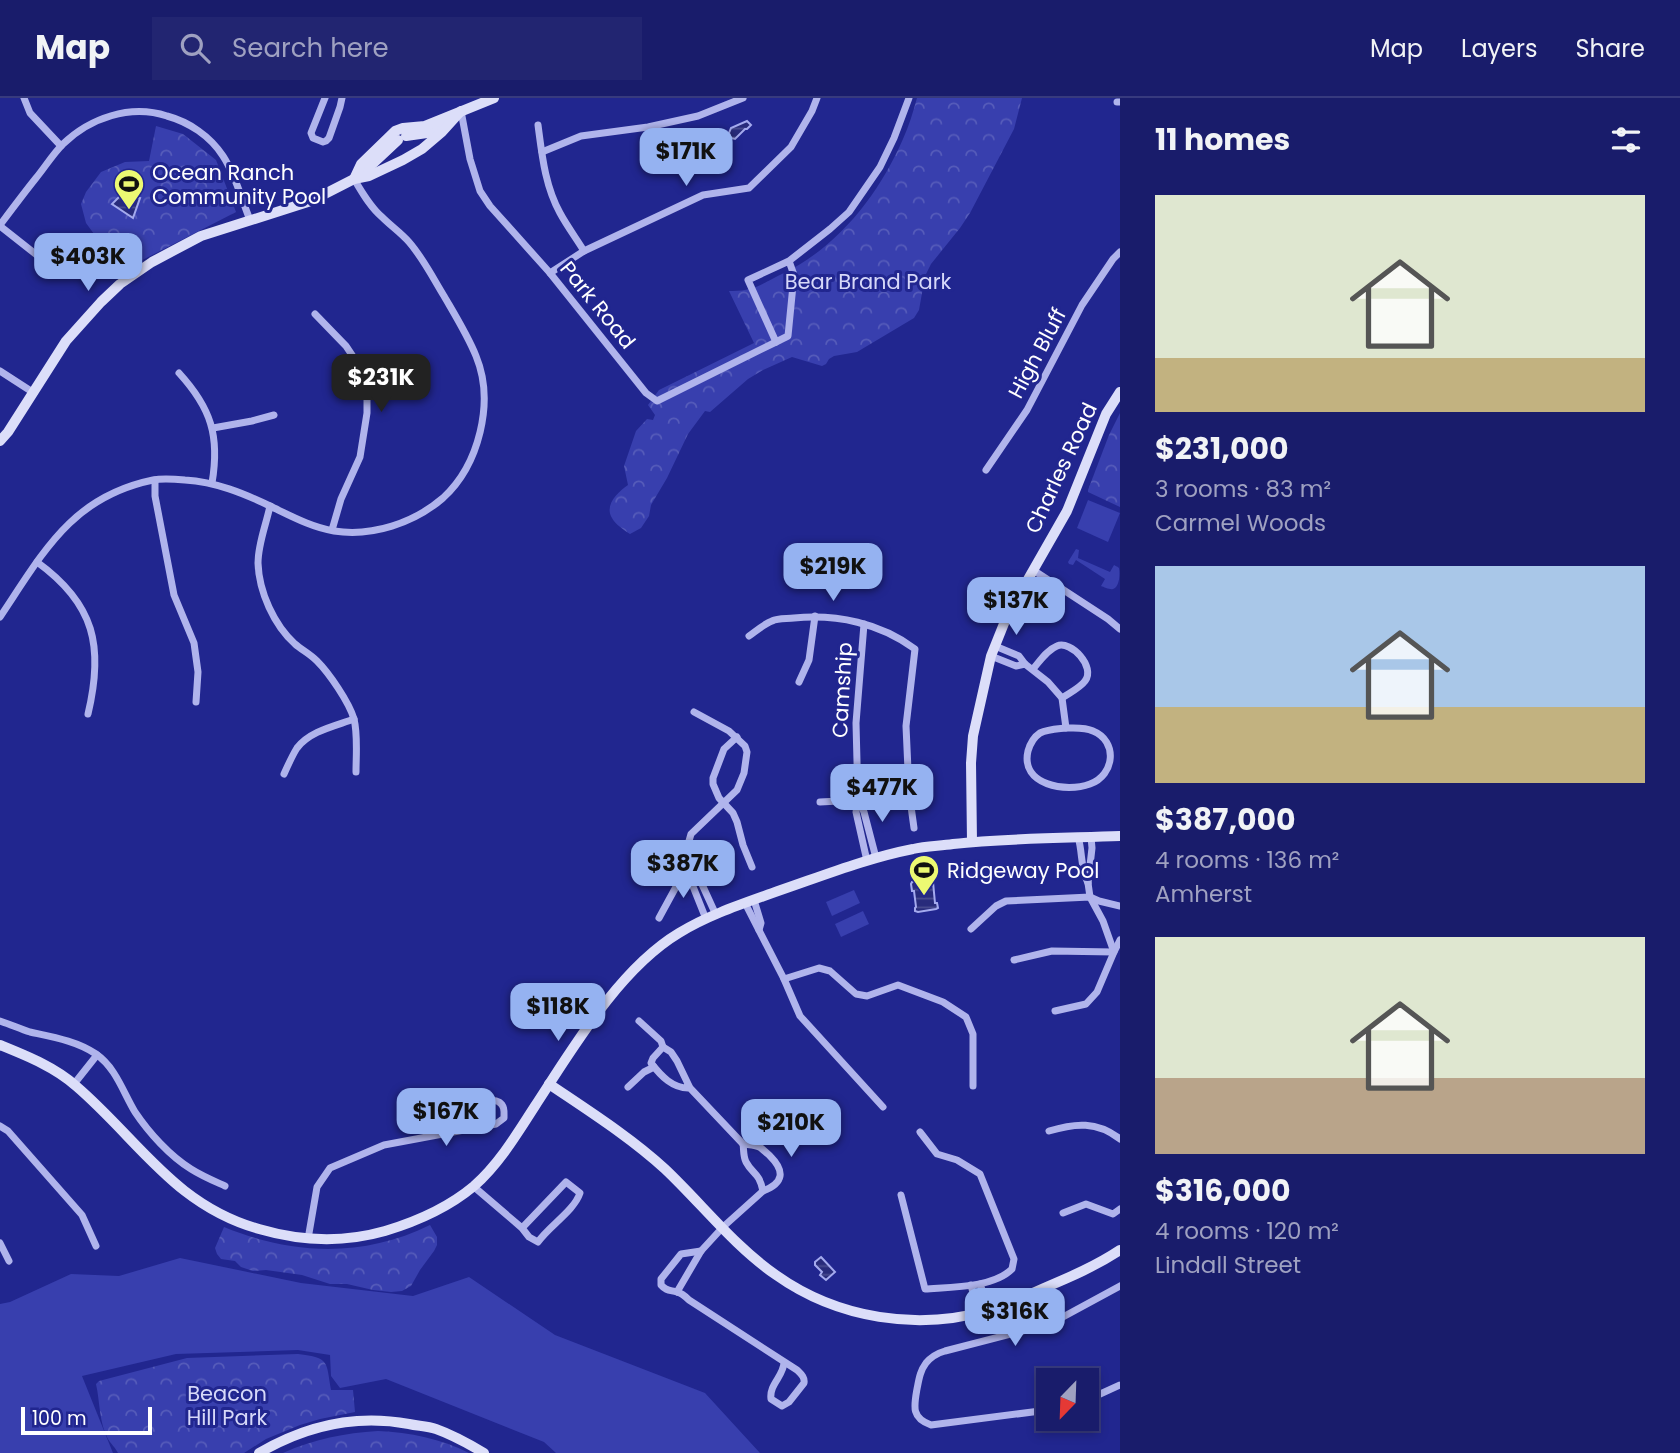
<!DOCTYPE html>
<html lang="en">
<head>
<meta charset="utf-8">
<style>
  body { margin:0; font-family:Poppins,sans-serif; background:#222571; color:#f1f3f6; height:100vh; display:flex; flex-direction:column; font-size:26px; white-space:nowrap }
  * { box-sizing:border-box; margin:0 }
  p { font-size:23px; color:#9fa1c1 }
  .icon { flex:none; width:38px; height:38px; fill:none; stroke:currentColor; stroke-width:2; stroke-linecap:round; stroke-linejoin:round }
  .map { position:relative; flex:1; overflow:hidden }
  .side { display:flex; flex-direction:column; background:#191c6b; width:560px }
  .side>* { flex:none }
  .needle { width:46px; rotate:203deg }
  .tools { position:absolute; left:1036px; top:1270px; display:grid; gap:14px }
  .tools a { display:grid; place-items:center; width:63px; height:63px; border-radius:0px; background:#191c6b; box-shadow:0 4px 10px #0003,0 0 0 2px #373a7e; font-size:35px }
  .scale { position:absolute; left:21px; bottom:18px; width:131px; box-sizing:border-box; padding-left:7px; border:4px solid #fff; border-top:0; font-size:19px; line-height:24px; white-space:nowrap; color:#fff; -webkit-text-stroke:5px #21268f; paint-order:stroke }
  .price { position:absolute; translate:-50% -60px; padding:0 16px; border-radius:14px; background:#95b2f1; color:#111; font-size:23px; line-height:46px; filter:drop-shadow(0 2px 4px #0008) }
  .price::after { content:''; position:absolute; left:50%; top:42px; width:21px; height:16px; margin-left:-10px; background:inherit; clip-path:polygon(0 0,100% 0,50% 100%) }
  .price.selected { background:#222; color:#fff }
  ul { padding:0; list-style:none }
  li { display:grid; align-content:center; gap:14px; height:371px; padding:0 35px }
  li span { display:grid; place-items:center; height:217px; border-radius:0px; color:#555 }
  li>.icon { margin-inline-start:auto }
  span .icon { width:126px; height:126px; fill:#fffc; stroke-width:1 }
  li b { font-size:30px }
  h2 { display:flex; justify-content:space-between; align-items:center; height:84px; padding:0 35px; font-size:30px }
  header { display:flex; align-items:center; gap:42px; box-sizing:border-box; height:98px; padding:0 35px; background:#191c6b; border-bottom:2px solid #373a7e }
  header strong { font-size:33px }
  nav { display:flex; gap:38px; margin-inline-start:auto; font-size:24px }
  .search { width:490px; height:63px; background:#222571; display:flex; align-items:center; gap:18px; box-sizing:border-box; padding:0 24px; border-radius:0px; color:#9fa1c1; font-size:26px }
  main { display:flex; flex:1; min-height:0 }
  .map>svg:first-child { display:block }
</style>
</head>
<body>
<header>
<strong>Map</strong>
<div class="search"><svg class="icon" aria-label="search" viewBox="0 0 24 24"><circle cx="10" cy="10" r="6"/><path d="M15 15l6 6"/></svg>Search here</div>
<nav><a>Map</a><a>Layers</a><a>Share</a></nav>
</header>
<main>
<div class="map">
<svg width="1120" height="1355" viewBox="0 0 1120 1355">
  <defs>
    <pattern id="forest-crowns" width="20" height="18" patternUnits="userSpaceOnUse" patternTransform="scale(1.75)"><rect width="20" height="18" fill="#383fae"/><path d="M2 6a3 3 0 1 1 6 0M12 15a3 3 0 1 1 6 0" fill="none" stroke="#565cba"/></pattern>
    <pattern id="water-rules" width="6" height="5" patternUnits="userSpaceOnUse" patternTransform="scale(1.75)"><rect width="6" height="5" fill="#282b7b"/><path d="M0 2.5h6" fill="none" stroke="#484b8f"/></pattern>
  </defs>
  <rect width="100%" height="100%" fill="#21268f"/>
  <g fill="#383fae">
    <polygon points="1088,402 1120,415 1108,444 1077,430"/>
    <path d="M1076,451L1079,452L1078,460L1110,474L1114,467C1115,468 1117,468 1119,470C1120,475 1120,489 1113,491C1110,492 1104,489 1101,488L1105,481L1076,462L1073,467L1069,466L1068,464Z"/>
    <polygon points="854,792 860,805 832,818 826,804"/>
    <polygon points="863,813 869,826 841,839 835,826"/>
    <polygon points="180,1160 301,1185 413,1198 469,1179 555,1237 705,1295 760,1355 556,1355 544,1344 386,1281 340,1290 331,1278 330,1257 298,1252 176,1256 82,1278 113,1355 0,1355 0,1206 10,1204 71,1176 119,1178"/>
  </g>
  <g fill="url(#forest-crowns)">
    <path d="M917,0H1022L1014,31L970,115L960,130L931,166L925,178L919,212L914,220L857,254L834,258L829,261L826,266L822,268L792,259L763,272L748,281L710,314L705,313L688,336L667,380L651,407L649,418L641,430L630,436C624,432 615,426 612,420C604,407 618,394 628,387L624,368L636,333L647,321L653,322L655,317L648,307L659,292L754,245L729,193C754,194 763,185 784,175C839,148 879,96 903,41C909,28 913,14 917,0Z"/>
    <polygon points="156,28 183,36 216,62 236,114 121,173 86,125 81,106 86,94 101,74 125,64 149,63"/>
    <polygon points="1120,315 1120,409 1088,394 1088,392 1109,337"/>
    <path d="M430,1127L437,1139V1147L434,1153L420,1172L411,1188L402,1193L391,1194L373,1192L347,1186H330L302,1177L266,1172L253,1173L241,1169L235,1163L221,1161L217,1156L215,1150L224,1129C292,1157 363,1160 430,1127Z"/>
    <path d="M298,1256C330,1260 326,1263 331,1292H353L355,1314L320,1321L300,1327L266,1341L244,1355H118C115,1349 111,1346 108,1341C99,1325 100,1303 96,1286L99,1283L187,1260Z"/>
    <path d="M378,1333C410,1334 441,1341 469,1355H283C314,1341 345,1335 378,1333Z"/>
  </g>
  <g fill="url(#water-rules)" stroke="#a4aaee" stroke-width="2">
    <polygon points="747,23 751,27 747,31 745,31 735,41 731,40 729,35 731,30"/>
    <polygon points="120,98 140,100 133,120 112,106"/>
    <polygon points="930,783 933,784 935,805 937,805 938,810 936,811 918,814 915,813 915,810 916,809 914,793 912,793 911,786 912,784"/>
    <polygon points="821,1159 835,1174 826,1182 820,1177 822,1174 815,1167 815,1164"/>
  </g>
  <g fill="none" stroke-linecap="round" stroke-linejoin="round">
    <g stroke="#b0b4ec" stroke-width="7">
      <polyline points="24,0 30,15 61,48"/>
      <polyline points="325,0 311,35 313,40 323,44 326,43 329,40 340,9 342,0"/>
      <polyline points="1117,4 1120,4"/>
      <polyline points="461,13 470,61 480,93 490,108 550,175 646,295 657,303 776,244"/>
      <path d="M538,27C542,57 545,88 560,115C567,128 576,140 584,153"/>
      <polyline points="542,54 581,38 648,29 698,18 743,0"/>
      <path d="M0,127C12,111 24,95 36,80C45,69 53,56 63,46C90,20 130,6 167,18C189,24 210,38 223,58C236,78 241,100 250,122"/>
      <polyline points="0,128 38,158"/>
      <polyline points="789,163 794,177 788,238 776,244 748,182 789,163 830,131 849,114 880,69 894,40 909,0"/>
      <polyline points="550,175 584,153 703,97 749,90 791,49 812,13 817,0"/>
      <polyline points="315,216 346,248 356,263 367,296 367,315 360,359 341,401 332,432"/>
      <polyline points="0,273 34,295"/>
      <path d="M179,275C211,310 220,338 212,385"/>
      <polyline points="213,330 252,323 274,317"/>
      <polyline points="986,372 1027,312 1082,207 1113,161 1120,154"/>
      <polyline points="155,382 155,398 174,497 194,545 198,574 196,604"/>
      <path d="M270,408C266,427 258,446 258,465C259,494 274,527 295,546C302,552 310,556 317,563C329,575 349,604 354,621C358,637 356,658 356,674"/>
      <path d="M37,464C95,506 104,549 88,616"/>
      <polyline points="1033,472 1108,521 1120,531"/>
      <polyline points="992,497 1013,508"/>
      <polyline points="983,498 1011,512"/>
      <path d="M0,519C43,455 71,399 153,382C163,380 174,381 185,382C216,384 243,395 270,408C291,418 311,429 334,433C372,439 414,425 443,400C479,367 495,304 476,258C468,238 455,217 444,198C433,180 423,160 409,144C401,135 391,128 382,119C370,109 362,94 354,81"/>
      <polyline points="864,526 856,625 858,702 856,714 867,763"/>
      <path d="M749,538C756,533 764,526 772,523C778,520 787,521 794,520C837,516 880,525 915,551L906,628L909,694L914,730"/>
      <polyline points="995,548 1019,558 1025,566 1048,584 1062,600 1066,630"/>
      <polyline points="991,558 1016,568 1025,566"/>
      <path d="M1033,571C1040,563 1047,552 1057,548C1071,542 1096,569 1085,583C1080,590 1069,595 1062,600"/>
      <polyline points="799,584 809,562 815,518"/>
      <polyline points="694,614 729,633 745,648 747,654 744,675 737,692 691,736 687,750 686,759 691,776 692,786 706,821"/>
      <path d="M1066,630C1075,630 1085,629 1093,633C1118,643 1115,677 1090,686C1066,695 1020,687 1028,653C1030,646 1034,639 1040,635C1048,631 1057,631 1066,630Z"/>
      <polyline points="737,639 724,651 713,680 713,686 719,700 733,715 737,724 743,747 752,769"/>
      <path d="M284,676C288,667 292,658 297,650C310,633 335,628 354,621"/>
      <polyline points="858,702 864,714 876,760"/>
      <polyline points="820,704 858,702 909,694"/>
      <path d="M1078,739C1083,755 1080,770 1088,785"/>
      <polyline points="691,776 700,782 716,817"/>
      <polyline points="754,802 761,825 759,832"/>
      <polyline points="745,805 784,881 819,870 830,873 856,896 867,898 898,887 943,904 966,919 973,936 973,988"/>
      <polyline points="659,820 677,787 691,776"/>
      <polyline points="971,831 996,808 1006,803 1090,799 1099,803 1120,808"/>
      <polyline points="1014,862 1052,853 1114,854 1120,842"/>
      <polyline points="784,881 800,918 883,1009"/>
      <polyline points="1055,913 1086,906 1097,894 1114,854 1103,823 1090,799 1088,785 1092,750 1091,739"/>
      <path d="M0,923C10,926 20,931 30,934C53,939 77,943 96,956C116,970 123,994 135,1014C149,1035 170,1058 191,1071C202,1078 214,1083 225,1088"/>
      <polyline points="639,923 661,943 663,949"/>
      <polyline points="74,986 97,957"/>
      <polyline points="628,989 644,974 654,969"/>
      <polyline points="0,1028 8,1033 82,1117 96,1148"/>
      <path d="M1049,1033C1075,1025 1097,1023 1120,1041"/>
      <path d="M743,1046C749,1047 756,1047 761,1050C761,1050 769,1057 770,1058C785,1073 784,1085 763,1093"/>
      <path d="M473,1088L522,1130L529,1139L538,1144C549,1128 574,1113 580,1095L566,1084L522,1130"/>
      <path d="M901,1097L925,1191C951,1189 993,1190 1012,1171L1014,1161L980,1076L957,1062L937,1056L920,1034"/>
      <polyline points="1063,1115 1086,1106 1113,1116 1120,1111"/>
      <path d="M308,1141L317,1089L330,1070L384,1047L496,1026L504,1020C504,1014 505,1008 499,1004C484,996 473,1022 467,1031"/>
      <polyline points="0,1145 9,1163"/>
      <path d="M701,1153L681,1156L661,1181V1187C666,1193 670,1192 677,1194C681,1195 686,1199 689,1202L797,1272C801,1276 805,1279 804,1285L789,1304L782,1308L771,1301C769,1286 784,1278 784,1264"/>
      <polyline points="980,1186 989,1212"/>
      <polyline points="971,1187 978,1215"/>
      <polyline points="1040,1192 1054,1224"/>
      <path d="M677,1194L701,1153L723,1129L763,1093C759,1074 753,1077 746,1064C743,1058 744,1052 743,1046L690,990L677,963L671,954L663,949L653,960L651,965C661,978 673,991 690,990"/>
      <polyline points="1087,1302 1120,1287"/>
      <path d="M1048,1312L931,1327C911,1320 914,1308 917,1291C919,1281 920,1273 926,1265C931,1259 938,1255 945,1253L1050,1226L1120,1188"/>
    </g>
    <g stroke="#dcdef9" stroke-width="10">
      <polyline points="406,38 427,35 440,25"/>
      <polyline points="356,79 367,71 398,42"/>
      <polyline points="354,81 361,66 395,33 403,30 425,28 494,0"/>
      <polyline points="0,343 8,334 66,243 101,204 120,186 152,164 201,138 311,103 354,81 369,78 403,62 422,51 442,34 461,13"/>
      <polyline points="972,744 971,665 973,638 991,558 1007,518 1067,413 1106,316 1120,294"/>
      <path d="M0,947C27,958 55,969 76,988C139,1042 174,1107 259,1131C300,1143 343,1145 385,1133C415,1124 449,1109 474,1088C499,1066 517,1036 535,1008C573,950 619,871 679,835C710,816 745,805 778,793C822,778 867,760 913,751C926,748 939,748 953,746C1008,740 1064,740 1120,738"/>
      <path d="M549,986C589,1013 630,1039 665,1071C702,1106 734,1148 776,1177C838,1221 918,1233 990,1212C1008,1206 1026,1198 1044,1190C1070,1179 1096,1168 1120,1152"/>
      <path d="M259,1355C305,1328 356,1316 409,1326C418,1328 427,1328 436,1331C453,1337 469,1346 484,1355"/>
    </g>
  </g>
  <defs>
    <g id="stadium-pin" transform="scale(1.575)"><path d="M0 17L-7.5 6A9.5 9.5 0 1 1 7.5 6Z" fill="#ecf972" stroke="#21268f"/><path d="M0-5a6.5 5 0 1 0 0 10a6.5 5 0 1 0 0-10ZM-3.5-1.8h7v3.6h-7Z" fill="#111"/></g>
  </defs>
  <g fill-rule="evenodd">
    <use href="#stadium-pin" x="129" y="86"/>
    <use href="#stadium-pin" x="924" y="772"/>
  </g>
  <g text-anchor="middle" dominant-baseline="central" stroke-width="6" stroke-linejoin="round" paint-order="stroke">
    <g font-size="21" fill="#fff" stroke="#21268f" text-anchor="start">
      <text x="152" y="74">Ocean Ranch<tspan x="152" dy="24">Community Pool</tspan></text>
      <text x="947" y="772">Ridgeway Pool</text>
    </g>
    <g font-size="21" fill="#d6d8f9" stroke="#21268f">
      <text x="868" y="183">Bear Brand Park</text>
      <text x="227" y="1295">Beacon<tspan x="227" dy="24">Hill Park</tspan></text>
    </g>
    <g font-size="21" fill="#fff" stroke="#21268f">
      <text transform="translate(598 207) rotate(51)">Park Road</text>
      <text transform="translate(1037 255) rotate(-62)">High Bluff</text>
      <text transform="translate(1061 370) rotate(-65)">Charles Road</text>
      <text transform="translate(842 592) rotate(-87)">Camship</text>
    </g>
  </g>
</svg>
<div class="tools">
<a><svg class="needle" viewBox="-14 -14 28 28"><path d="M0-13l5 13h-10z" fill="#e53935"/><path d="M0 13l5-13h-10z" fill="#9fa1c1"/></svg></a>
</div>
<div class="scale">100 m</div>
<b class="price" style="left:686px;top:90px">$171K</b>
<b class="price" style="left:88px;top:195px">$403K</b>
<b class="price selected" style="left:381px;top:316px">$231K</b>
<b class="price" style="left:833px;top:505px">$219K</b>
<b class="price" style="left:1016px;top:539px">$137K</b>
<b class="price" style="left:882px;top:726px">$477K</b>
<b class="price" style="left:683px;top:802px">$387K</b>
<b class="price" style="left:558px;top:945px">$118K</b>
<b class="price" style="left:446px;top:1050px">$167K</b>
<b class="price" style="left:791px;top:1061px">$210K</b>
<b class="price" style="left:1015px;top:1250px">$316K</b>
</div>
<section class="side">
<h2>11 homes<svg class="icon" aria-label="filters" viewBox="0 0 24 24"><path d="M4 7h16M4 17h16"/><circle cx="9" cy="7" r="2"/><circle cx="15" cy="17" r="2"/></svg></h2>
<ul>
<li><span style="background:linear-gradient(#dfe7d0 75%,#c2b280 0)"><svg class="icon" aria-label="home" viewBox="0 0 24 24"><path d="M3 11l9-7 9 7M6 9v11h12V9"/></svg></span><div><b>$231,000</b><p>3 rooms · 83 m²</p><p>Carmel Woods</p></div></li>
<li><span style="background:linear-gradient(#a9c7e8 65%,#c2b280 0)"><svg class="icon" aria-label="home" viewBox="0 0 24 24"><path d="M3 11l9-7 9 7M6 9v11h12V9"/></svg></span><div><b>$387,000</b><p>4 rooms · 136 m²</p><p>Amherst</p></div></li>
<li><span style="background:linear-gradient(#dfe7d0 65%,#b9a48a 0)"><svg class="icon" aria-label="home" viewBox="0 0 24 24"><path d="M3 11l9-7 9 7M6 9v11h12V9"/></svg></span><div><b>$316,000</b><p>4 rooms · 120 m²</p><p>Lindall Street</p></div></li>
</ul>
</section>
</main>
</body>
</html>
